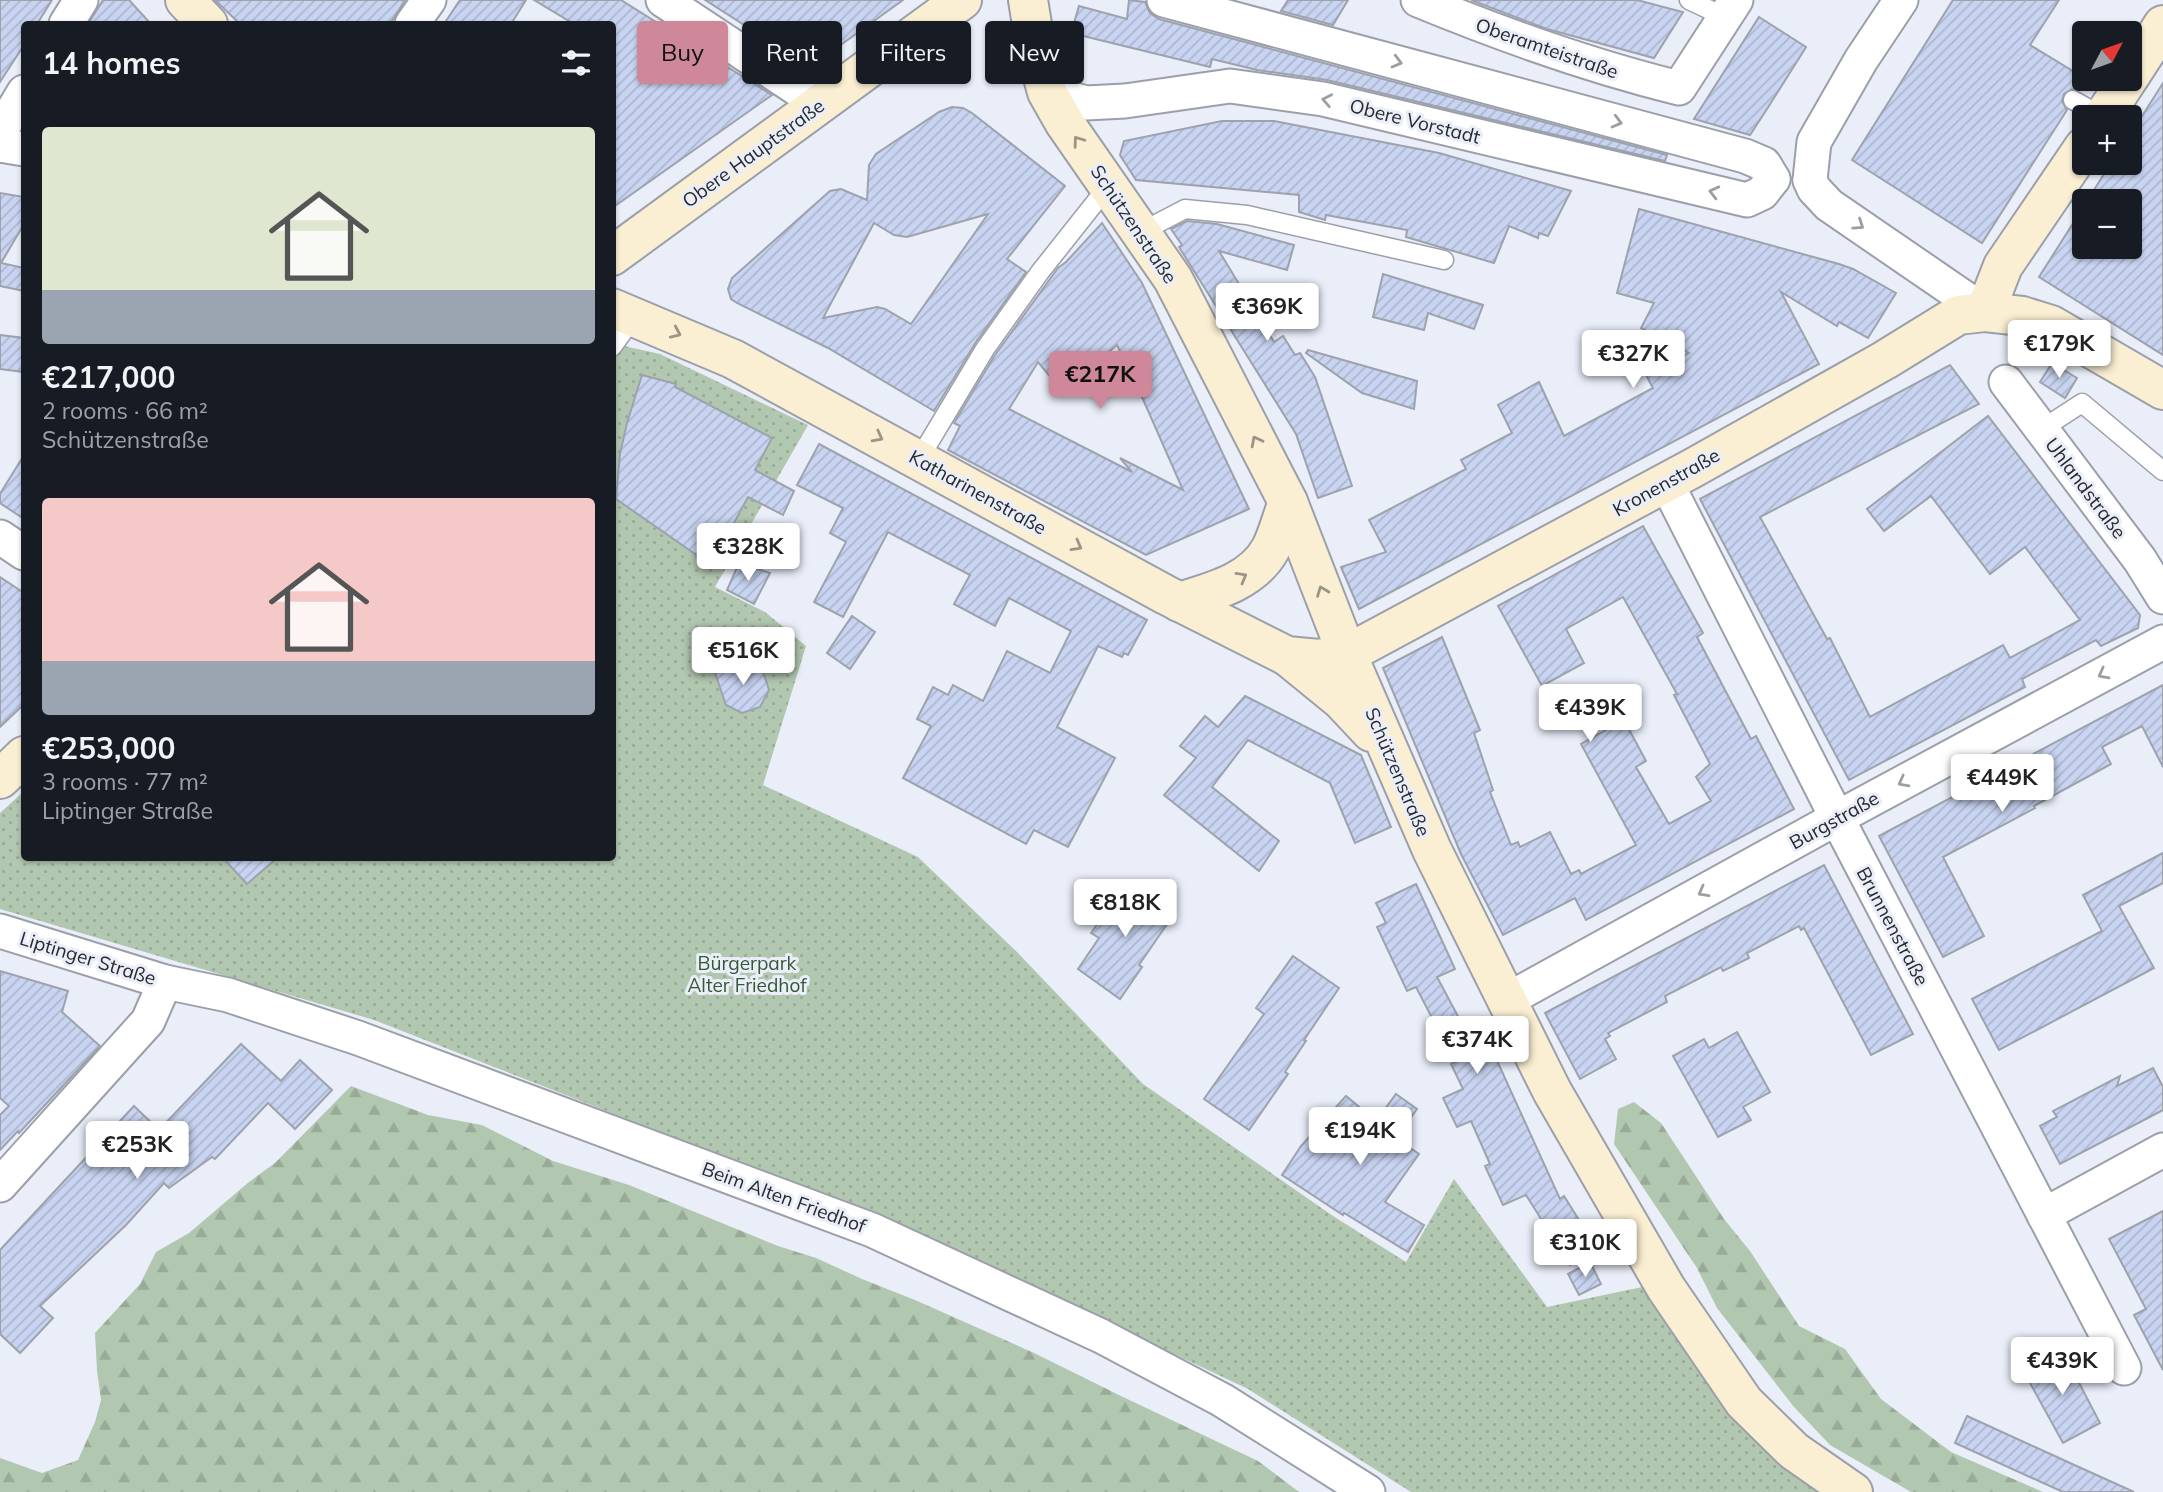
<!DOCTYPE html>
<html lang="en">
<head>
<meta charset="utf-8">
<style>
  body { margin:0; font-family:Mulish,sans-serif; background:#20242c; color:#f1f3f6; height:100vh; display:flex; flex-direction:column; font-size:26px; white-space:nowrap }
  * { box-sizing:border-box; margin:0 }
  p { font-size:23px; color:#9ea1a6 }
  .icon { flex:none; width:38px; height:38px; fill:none; stroke:currentColor; stroke-width:2; stroke-linecap:round; stroke-linejoin:round }
  .map { position:relative; flex:1; overflow:hidden }
  .drawer { position:absolute; left:21px; top:21px; width:595px; height:840px; display:flex; flex-direction:column; background:#171b24; border-radius:7px; box-shadow:0 2px 5px #0004 }
  .drawer>* { flex:none }
  .banner { position:absolute; left:637px; top:21px; width:665px; height:63px; display:flex; gap:14px }
  .needle { width:46px; rotate:49deg }
  .buttons { position:absolute; left:2072px; top:21px; display:grid; gap:14px }
  .buttons a { display:grid; place-items:center; width:70px; height:70px; border-radius:7px; background:#171b24; box-shadow:0 2px 5px #0004; font-size:35px }
  .price { position:absolute; translate:-50% -60px; padding:0 16px; border-radius:7px; background:#fff; color:#222; font-size:23px; line-height:46px; filter:drop-shadow(0 2px 4px #0008) }
  .price::after { content:''; position:absolute; left:50%; top:42px; width:21px; height:16px; margin-left:-10px; background:inherit; clip-path:polygon(0 0,100% 0,50% 100%) }
  .price.selected { background:#ce8899; color:#111 }
  ul { padding:0; list-style:none }
  li { display:grid; align-content:center; gap:14px; height:371px; padding:0 21px }
  li span { display:grid; place-items:center; height:217px; border-radius:7px; color:#555 }
  li>.icon { margin-inline-start:auto }
  span .icon { width:126px; height:126px; fill:#fffc; stroke-width:1 }
  li b { font-size:30px }
  h2 { display:flex; justify-content:space-between; align-items:center; height:84px; padding:0 21px; font-size:30px }
  .tag { padding:0 24px; border-radius:7px; background:#171b24; box-shadow:0 2px 5px #0004; font-size:24px; line-height:63px }
  .tag.selected { background:#ce8899; color:#111 }
  .map>svg:first-child { display:block }
</style>
</head>
<body>
<div class="map">
<svg width="2163" height="1492" viewBox="0 0 2163 1492">
  <defs>
    <pattern id="forest-firs" width="22" height="20" patternUnits="userSpaceOnUse" patternTransform="scale(1.75)"><rect width="22" height="20" fill="#b2c7b0"/><path d="M5 1l3.5 6h-7zM16 11l3.5 6h-7z" fill="#99ab98"/></pattern>
    <pattern id="park-dots" width="8" height="8" patternUnits="userSpaceOnUse" patternTransform="scale(1.75)"><rect width="8" height="8" fill="#b2c7b0"/><path d="M2 2h.1M6 6h.1" fill="none" stroke="#99ab98" stroke-width="1.8" stroke-linecap="round"/></pattern>
    <pattern id="building-hatch" width="6" height="6" patternUnits="userSpaceOnUse" patternTransform="scale(1.75)"><rect width="6" height="6" fill="#c8d4f1"/><path d="M-1 1l2-2M0 6l6-6M5 7l2-2" fill="none" stroke="#acb6cf"/></pattern>
  </defs>
  <rect width="100%" height="100%" fill="#e9eef9"/>
  <g fill="url(#forest-firs)">
    <polygon points="351,1086 428,1115 482,1125 553,1161 629,1185 778,1246 816,1258 862,1279 915,1300 1032,1352 1121,1396 1258,1461 1299,1492 0,1492 0,1458 42,1473 78,1460 95,1422 101,1400 97,1371 95,1333 140,1284 156,1252 189,1233 249,1182 275,1163"/>
    <polygon points="1634,1102 1661,1123 1724,1219 1750,1251 1799,1326 1845,1349 1881,1399 1951,1452 2043,1492 1911,1492 1830,1445 1794,1407 1717,1308 1697,1268 1614,1144 1618,1109"/>
  </g>
  <polygon fill="url(#park-dots)" points="615,344 660,354 808,425 715,587 765,612 806,646 763,785 918,857 1017,952 1143,1084 1333,1216 1406,1262 1454,1179 1547,1307 1647,1286 1835,1492 1411,1492 1248,1389 916,1232 374,1020 0,909 0,813 24,791 24,858 612,858 613,345"/>
  <g fill="url(#building-hatch)" stroke="#9da2ad" stroke-width="2" fill-rule="evenodd">
    <polygon points="0,0 52,0 37,24 24,24 24,45 0,82"/>
    <polygon points="103,0 129,0 151,24 88,24"/>
    <polygon points="215,0 405,0 390,24 240,24"/>
    <polygon points="460,0 526,0 511,24 444,24"/>
    <polygon points="534,0 621,0 772,95 612,208 612,24 574,24"/>
    <polygon points="705,0 903,0 810,67"/>
    <polygon points="1129,0 1145,2 1150,13 1159,19 1667,155 1665,161 1327,80 1257,70 1212,59 1210,67 1071,33 1079,6 1127,19"/>
    <polygon points="1288,0 1348,0 1333,25 1281,11"/>
    <polygon points="1471,0 1637,0 1683,12 1654,58 1547,29"/>
    <polygon points="1953,0 2059,0 2030,45 2086,79 2079,90 2072,89 2064,94 2062,101 2067,110 1982,243 1852,160"/>
    <polygon points="1759,17 1806,47 1767,109 1750,135 1694,119"/>
    <polygon points="2163,83 2163,355 2039,277 2084,206 2084,247 2130,247 2130,201 2087,201 2111,163 2130,163 2130,135"/>
    <path d="M952,107L963,108L972,113L1065,186L1007,259L1026,272L976,342L934,411L828,348L737,303L731,299L728,289L732,278L830,191L841,189L867,200L869,165L876,154L939,112ZM988,214L911,324L885,309L877,307L823,318L874,223L894,235L907,237Z"/>
    <polygon points="1222,121 1274,121 1439,153 1571,191 1548,236 1539,233 1538,238 1509,226 1494,263 1406,237 1407,230 1326,215 1325,220 1299,212 1299,195 1136,180 1120,155 1124,141"/>
    <polygon points="0,193 24,197 24,224 1,263 24,268 24,291 0,286"/>
    <polygon points="1639,209 1839,264 1853,269 1896,293 1868,338 1839,322 1837,326 1781,292 1819,364 1359,609 1341,567 1386,552 1369,520 1466,469 1461,460 1512,433 1498,405 1539,382 1564,436 1653,388 1646,375 1689,353 1641,328 1654,303 1617,293"/>
    <polygon points="1187,221 1217,224 1294,245 1287,270 1219,251 1274,342 1283,336 1295,355 1300,353 1315,377 1352,486 1318,498 1296,434 1179,247 1182,245 1171,229"/>
    <path d="M1102,223L1142,283L1249,509L1146,555L948,450L960,426L954,423L995,355L1058,268L1066,262ZM1117,345L1142,397L1183,490L1120,458L1132,472L1009,409L1038,362L1062,391Z"/>
    <polygon points="1383,274 1483,305 1474,329 1428,313 1424,330 1373,317"/>
    <polygon points="0,335 24,338 24,372 0,369"/>
    <polygon points="1308,350 1417,381 1414,409 1362,393 1306,353"/>
    <polygon points="2052,363 2077,378 2065,398 2040,382"/>
    <polygon points="1950,365 1979,404 1760,517 1827,639 1830,638 1870,717 2003,645 2010,658 2080,620 2025,547 1990,574 1931,496 1884,531 1867,509 1988,416 2140,615 2138,628 2101,646 2096,640 2022,679 2025,687 1849,780 1700,499"/>
    <polygon points="642,375 676,384 675,387 772,438 755,470 794,491 783,515 748,497 711,565 616,499 620,454 627,423"/>
    <polygon points="819,444 1147,620 1128,655 1124,653 1122,657 1098,646 1057,727 1115,758 1068,847 1034,830 1026,844 903,778 931,726 917,719 933,687 948,695 953,685 983,701 1007,651 1050,673 1071,631 1009,598 995,626 954,604 970,575 888,532 843,617 814,602 846,542 830,533 843,508 797,485"/>
    <polygon points="24,455 24,519 0,503 0,494"/>
    <polygon points="1643,526 1703,633 1697,637 1751,739 1756,736 1794,809 1586,920 1575,898 1503,935 1461,854 1383,668 1442,637 1480,730 1474,733 1493,790 1490,792 1511,845 1518,842 1520,847 1550,832 1571,874 1579,870 1581,874 1636,845 1581,744 1624,720 1646,761 1636,767 1669,824 1711,801 1696,777 1710,764 1674,695 1677,694 1623,597 1566,629 1584,663 1542,686 1498,606"/>
    <polygon points="739,563 770,573 754,604 727,590"/>
    <polygon points="0,577 24,593 24,704 0,727"/>
    <polygon points="852,616 875,632 850,669 827,653"/>
    <polygon points="745,663 763,672 769,690 760,707 742,713 726,705 715,673"/>
    <polygon points="2163,685 2163,767 2142,726 2102,747 2111,764 2034,806 2035,808 1943,857 1984,936 1943,957 1879,836"/>
    <polygon points="1245,696 1361,755 1391,827 1355,843 1330,783 1248,740 1212,787 1279,841 1259,871 1164,795 1196,758 1180,746 1205,716 1218,727"/>
    <polygon points="2163,853 2163,883 2119,906 2154,968 1999,1050 1972,999 2102,931 2083,895"/>
    <polygon points="223,858 277,858 247,884"/>
    <polygon points="1824,865 1913,1034 1871,1055 1804,928 1801,930 1799,926 1747,953 1749,958 1723,971 1721,967 1665,996 1667,1002 1608,1033 1610,1036 1605,1039 1616,1059 1580,1079 1545,1013"/>
    <polygon points="1128,881 1174,914 1139,965 1142,967 1120,999 1078,969 1099,938 1091,933"/>
    <polygon points="1416,884 1455,969 1437,977 1476,1050 1489,1043 1560,1199 1564,1196 1597,1249 1570,1265 1526,1195 1503,1205 1485,1166 1490,1164 1471,1121 1457,1127 1443,1098 1463,1089 1451,1064 1455,1062 1416,987 1407,991 1377,927 1386,923 1376,903"/>
    <polygon points="1293,956 1339,988 1304,1040 1306,1041 1285,1072 1288,1074 1249,1130 1204,1099 1264,1014 1256,1008"/>
    <polygon points="0,971 68,991 62,1012 100,1046 19,1133 18,1131 0,1150 0,1115 9,1106 0,1098"/>
    <polygon points="1737,1032 1770,1092 1743,1107 1751,1120 1718,1137 1673,1056 1704,1039 1709,1048"/>
    <polygon points="241,1044 281,1081 300,1060 332,1090 295,1129 268,1103 215,1159 212,1157 169,1188 164,1183 126,1225 40,1306 53,1318 20,1353 0,1334 0,1250 134,1106 159,1130"/>
    <polygon points="2153,1068 2163,1087 2163,1110 2060,1164 2040,1126 2057,1117 2053,1111 2120,1076 2117,1086"/>
    <polygon points="1396,1094 1417,1109 1396,1138 1419,1154 1385,1202 1424,1225 1408,1252 1344,1213 1343,1215 1282,1175 1301,1146 1346,1096 1376,1121"/>
    <polygon points="2163,1211 2163,1370 2134,1315 2146,1309 2109,1239"/>
    <polygon points="1590,1262 1601,1284 1579,1295 1568,1274"/>
    <polygon points="2063,1352 2100,1423 2063,1443 2024,1372"/>
    <polygon points="1967,1416 2070,1463 2134,1492 2063,1492 1955,1443"/>
  </g>
  <g fill="none" stroke-linecap="round" stroke-linejoin="round">
    <g stroke="#9b9faa" stroke-width="21">
      <g id="lane">
        <polyline points="1689,0 1725,17"/>
        <polyline points="2073,100 2103,117"/>
        <polyline points="1141,232 1185,209 1247,215 1444,260"/>
        <polyline points="612,347 634,317"/>
        <polyline points="2042,429 2082,403 2163,471"/>
        <polyline points="919,459 985,349 1040,272 1109,185"/>
      </g>
    </g>
    <g stroke="#9b9faa" stroke-width="37">
      <g id="street">
        <polyline points="663,0 799,90 816,108"/>
        <polyline points="1164,0 1745,156 1764,164 1773,179"/>
        <path d="M1418,0C1503,35 1590,66 1679,88L1736,0"/>
        <polyline points="66,24 81,0"/>
        <polyline points="412,24 429,0"/>
        <polyline points="1047,92 1086,103 1125,101 1230,86 1323,99 1747,200 1762,193 1773,179"/>
        <polyline points="0,132 24,92"/>
        <polyline points="0,145 24,149"/>
        <polyline points="1810,180 1814,189 1829,205 1985,312"/>
        <polyline points="1810,180 1814,142 1861,60 1901,0"/>
        <polyline points="2006,382 2140,560 2163,597"/>
        <polyline points="1666,482 1837,818 2124,1368"/>
        <polyline points="0,537 24,553"/>
        <polyline points="0,931 165,982 228,995 358,1038 872,1230 1101,1336 1222,1400 1368,1492"/>
        <polyline points="1507,1000 1837,818 2163,642"/>
        <polyline points="0,1185 148,1021 165,982"/>
        <polyline points="2044,1215 2163,1150"/>
      </g>
    </g>
    <g stroke="#9b9faa" stroke-width="42">
      <g id="secondary">
        <polyline points="185,0 208,24"/>
        <polyline points="1028,0 1037,55 1047,92 1064,122 1173,279 1288,502 1347,654 1432,850 1552,1091 1666,1288 1744,1402 1794,1451 1853,1492"/>
        <polyline points="2130,76 2163,25"/>
        <polyline points="2103,117 2128,79"/>
        <polyline points="612,256 962,0"/>
        <polyline points="612,308 733,359 1166,595 1287,656 1319,659 1347,654 1693,468 1885,360 1958,315 1985,312 2022,316 2051,325 2163,390"/>
        <polyline points="1985,312 2003,266 2084,147"/>
        <path d="M1179,602C1212,592 1253,582 1271,548C1278,534 1282,517 1288,502"/>
        <polyline points="1287,656 1341,700 1371,732"/>
        <polyline points="0,779 24,756"/>
      </g>
    </g>
    <use href="#lane" stroke="#fff" stroke-width="18"/>
    <use href="#street" stroke="#fff" stroke-width="33"/>
    <use href="#secondary" stroke="#faefd2" stroke-width="38"/>
  </g>
  <defs><path id="oneway-chevron" d="M-2-3.5L2.5 0L-2 3.5" fill="none" stroke-width="1.6" stroke-linecap="round" stroke-linejoin="round" transform="scale(1.75)"/></defs>
  <g stroke="#9d9ea0">
    <use href="#oneway-chevron" transform="translate(1397 62) rotate(15)"/>
    <use href="#oneway-chevron" transform="translate(1327 100) rotate(-169)"/>
    <use href="#oneway-chevron" transform="translate(1617 122) rotate(15)"/>
    <use href="#oneway-chevron" transform="translate(1714 192) rotate(-166)"/>
    <use href="#oneway-chevron" transform="translate(1859 225) rotate(34)"/>
    <use href="#oneway-chevron" transform="translate(2103 674) rotate(152)"/>
    <use href="#oneway-chevron" transform="translate(1903 782) rotate(152)"/>
    <use href="#oneway-chevron" transform="translate(1703 892) rotate(151)"/>
  </g>
  <g stroke="#9b9587">
    <use href="#oneway-chevron" transform="translate(1078 141) rotate(-126)"/>
    <use href="#oneway-chevron" transform="translate(676 333) rotate(24)"/>
    <use href="#oneway-chevron" transform="translate(878 437) rotate(28)"/>
    <use href="#oneway-chevron" transform="translate(1256 441) rotate(-117)"/>
    <use href="#oneway-chevron" transform="translate(1077 546) rotate(29)"/>
    <use href="#oneway-chevron" transform="translate(1242 577) rotate(-30)"/>
    <use href="#oneway-chevron" transform="translate(1322 591) rotate(-111)"/>
  </g>
  <g text-anchor="middle" dominant-baseline="central" stroke-width="6" stroke-linejoin="round" paint-order="stroke">
    <g font-size="19" fill="#26282c" stroke="#e9eef9">
      <text transform="translate(1547 48) rotate(19)">Oberamteistraße</text>
      <text transform="translate(1415 121) rotate(14)">Obere Vorstadt</text>
      <text transform="translate(753 153) rotate(-36)">Obere Hauptstraße</text>
      <text transform="translate(1134 224) rotate(56)">Schützenstraße</text>
      <text transform="translate(1666 482) rotate(-29)">Kronenstraße</text>
      <text transform="translate(2086 488) rotate(53)">Uhlandstraße</text>
      <text transform="translate(978 492) rotate(29)">Katharinenstraße</text>
      <text transform="translate(1398 772) rotate(67)">Schützenstraße</text>
      <text transform="translate(1834 820) rotate(-29)">Burgstraße</text>
      <text transform="translate(1893 926) rotate(62)">Brunnenstraße</text>
      <text transform="translate(88 958) rotate(17)">Liptinger Straße</text>
      <text transform="translate(784 1197) rotate(20)">Beim Alten Friedhof</text>
    </g>
    <g font-size="19" fill="#345834" stroke="#e9eef9">
      <text x="747" y="963">Bürgerpark<tspan x="747" dy="22">Alter Friedhof</tspan></text>
    </g>
  </g>
</svg>
<div class="buttons">
<a><svg class="needle" viewBox="-14 -14 28 28"><path d="M0-13l5 13h-10z" fill="#e53935"/><path d="M0 13l5-13h-10z" fill="#9ea1a6"/></svg></a>
<a>+</a>
<a>−</a>
</div>
<b class="price" style="left:1267px;top:343px">€369K</b>
<b class="price" style="left:2059px;top:380px">€179K</b>
<b class="price" style="left:1633px;top:390px">€327K</b>
<b class="price selected" style="left:1100px;top:411px">€217K</b>
<b class="price" style="left:748px;top:583px">€328K</b>
<b class="price" style="left:743px;top:687px">€516K</b>
<b class="price" style="left:1590px;top:744px">€439K</b>
<b class="price" style="left:2002px;top:814px">€449K</b>
<b class="price" style="left:1125px;top:939px">€818K</b>
<b class="price" style="left:1477px;top:1076px">€374K</b>
<b class="price" style="left:1360px;top:1167px">€194K</b>
<b class="price" style="left:137px;top:1181px">€253K</b>
<b class="price" style="left:1585px;top:1279px">€310K</b>
<b class="price" style="left:2062px;top:1397px">€439K</b>
<div class="banner">
<a class="tag selected">Buy</a>
<a class="tag">Rent</a>
<a class="tag">Filters</a>
<a class="tag">New</a>
</div>
<section class="drawer">
<h2>14 homes<svg class="icon" aria-label="filters" viewBox="0 0 24 24"><path d="M4 7h16M4 17h16"/><circle cx="9" cy="7" r="2"/><circle cx="15" cy="17" r="2"/></svg></h2>
<ul>
<li><span style="background:linear-gradient(#dfe7d0 75%,#9aa5b1 0)"><svg class="icon" aria-label="home" viewBox="0 0 24 24"><path d="M3 11l9-7 9 7M6 9v11h12V9"/></svg></span><div><b>€217,000</b><p>2 rooms · 66 m²</p><p>Schützenstraße</p></div></li>
<li><span style="background:linear-gradient(#f6c9c9 75%,#9aa5b1 0)"><svg class="icon" aria-label="home" viewBox="0 0 24 24"><path d="M3 11l9-7 9 7M6 9v11h12V9"/></svg></span><div><b>€253,000</b><p>3 rooms · 77 m²</p><p>Liptinger Straße</p></div></li>
</ul>
</section>
</div>
</body>
</html>
